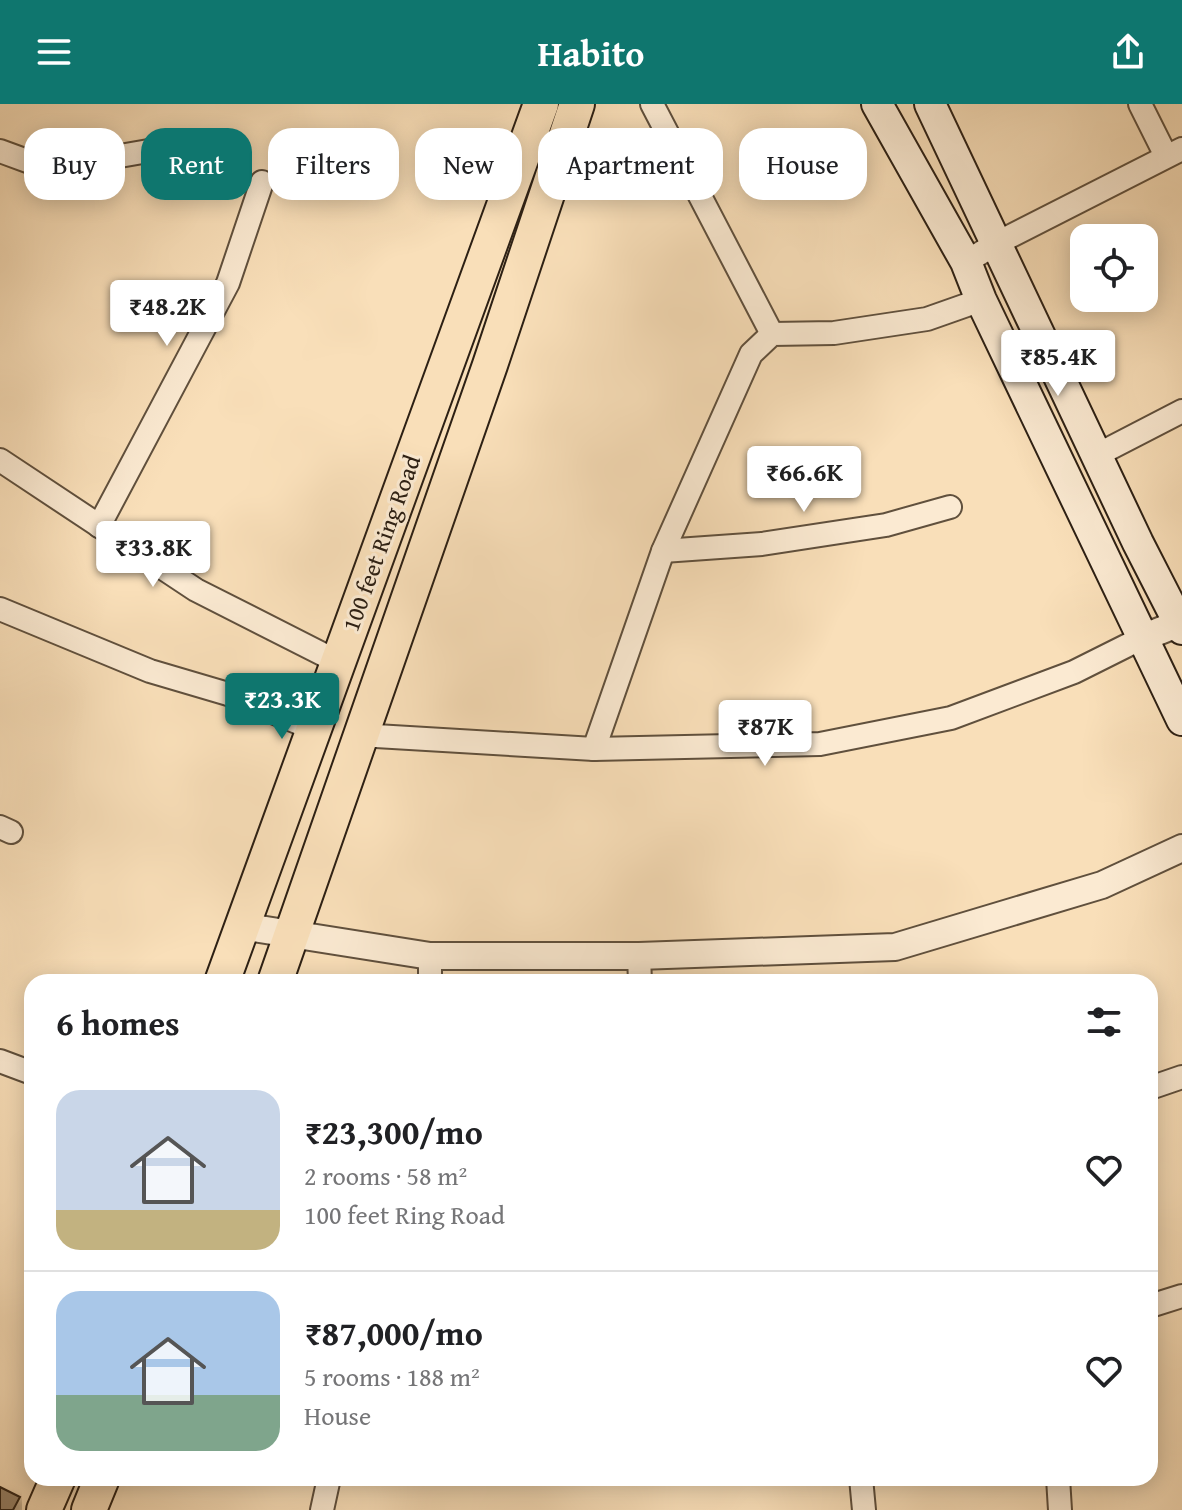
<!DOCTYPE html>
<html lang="en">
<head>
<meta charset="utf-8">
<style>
  body { margin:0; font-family:"Gentium Book Plus",serif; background:#f2f2f2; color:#202124; height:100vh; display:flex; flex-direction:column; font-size:30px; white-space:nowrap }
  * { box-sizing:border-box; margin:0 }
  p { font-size:26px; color:#757577 }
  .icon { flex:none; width:44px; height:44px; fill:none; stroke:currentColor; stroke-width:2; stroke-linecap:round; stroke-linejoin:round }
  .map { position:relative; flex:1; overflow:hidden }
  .details { position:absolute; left:24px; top:870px; width:1134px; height:512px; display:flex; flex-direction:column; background:#fff; border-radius:24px; box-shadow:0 4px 20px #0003 }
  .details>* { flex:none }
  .guide { position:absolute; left:24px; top:24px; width:1134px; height:72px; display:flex; gap:16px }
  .tools { position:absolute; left:1070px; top:120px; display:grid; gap:16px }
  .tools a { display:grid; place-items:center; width:88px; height:88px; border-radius:16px; background:#fff; box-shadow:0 4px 20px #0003; font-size:40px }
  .price { position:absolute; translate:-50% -68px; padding:0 18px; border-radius:8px; background:#fff; color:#222; font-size:26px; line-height:52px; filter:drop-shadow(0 2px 4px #0008) }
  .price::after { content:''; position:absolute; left:50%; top:48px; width:24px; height:18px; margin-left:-12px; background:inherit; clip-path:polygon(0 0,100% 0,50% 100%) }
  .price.on { background:#0f766e; color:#fff }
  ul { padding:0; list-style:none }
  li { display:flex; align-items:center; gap:24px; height:200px; padding:0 32px }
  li+li { border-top:2px solid #e0e0e0 }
  li span { display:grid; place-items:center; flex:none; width:224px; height:160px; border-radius:24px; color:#555 }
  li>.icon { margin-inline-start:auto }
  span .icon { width:96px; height:96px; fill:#fffc; stroke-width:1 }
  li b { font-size:34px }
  h2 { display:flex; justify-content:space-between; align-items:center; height:96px; padding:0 32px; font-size:34px }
  .chip { padding:0 28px; border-radius:24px; background:#fff; box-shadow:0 4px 20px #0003; font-size:28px; line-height:72px }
  .chip.on { background:#0f766e; color:#fff }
  header { display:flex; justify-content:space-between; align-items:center; height:104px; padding:0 32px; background:#0f766e; color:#fff; font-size:36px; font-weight:800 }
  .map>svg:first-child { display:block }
</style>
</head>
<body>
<header><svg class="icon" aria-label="menu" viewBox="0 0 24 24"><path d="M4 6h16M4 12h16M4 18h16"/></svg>Habito<svg class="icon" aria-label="share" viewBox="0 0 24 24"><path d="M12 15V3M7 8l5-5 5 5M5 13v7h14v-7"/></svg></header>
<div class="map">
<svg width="1182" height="1406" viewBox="0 0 1182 1406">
  <defs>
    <filter id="shadow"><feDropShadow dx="7" dy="7" stdDeviation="4" flood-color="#0004"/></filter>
  </defs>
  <rect width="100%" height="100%" fill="#f9dfb9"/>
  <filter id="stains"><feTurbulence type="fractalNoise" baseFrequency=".0025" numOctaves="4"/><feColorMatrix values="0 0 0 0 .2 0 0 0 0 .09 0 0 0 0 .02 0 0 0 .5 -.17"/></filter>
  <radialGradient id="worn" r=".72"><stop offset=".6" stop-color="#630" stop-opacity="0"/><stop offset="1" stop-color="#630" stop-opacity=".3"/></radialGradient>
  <polygon fill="#97836a" stroke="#2d2014" stroke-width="2" filter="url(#shadow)" points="0,1383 20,1393 13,1406 0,1406"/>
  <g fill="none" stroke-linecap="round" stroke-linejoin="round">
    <g stroke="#60503d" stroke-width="26">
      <g id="minor">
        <polyline points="652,0 772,230"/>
        <polyline points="1140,0 1166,52"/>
        <polyline points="0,47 30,58 68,61 160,45"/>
        <polyline points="966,158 997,139 1182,45"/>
        <polyline points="1097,351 1182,307"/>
        <polyline points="0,356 196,486 338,558"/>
        <polyline points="99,422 228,179 262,78"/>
        <polyline points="663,447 762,440 886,421 950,403"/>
        <polyline points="0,505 150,567 228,590 314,625"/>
        <polyline points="359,631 594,645 820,640 951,614 1074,568 1142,534"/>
        <polyline points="594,645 663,447 751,250 772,230 834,229 927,215 981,196"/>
        <polyline points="0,723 11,728"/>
        <polyline points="639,852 640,878"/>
        <polyline points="430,878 430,852"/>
        <polyline points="0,957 32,969"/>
        <polyline points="1150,984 1182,973"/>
        <polyline points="1150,1202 1182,1192"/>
        <polyline points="861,1374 864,1406"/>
        <polyline points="1058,1374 1060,1406"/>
        <polyline points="322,1406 329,1374"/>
      </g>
    </g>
    <g stroke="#60503d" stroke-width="30">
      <g id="tertiary">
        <polyline points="1142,534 1182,518"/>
        <polyline points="241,822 430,852 639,852 895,843 1102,781 1182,744"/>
      </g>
    </g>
    <g stroke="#2d2014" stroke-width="34">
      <g id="secondary">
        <polyline points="877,0 966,158 981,196 1182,616"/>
        <polyline points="930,0 1138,439 1182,525"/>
      </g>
    </g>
    <g stroke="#2d2014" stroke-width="38">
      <g id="primary">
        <polyline points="222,878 541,0"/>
        <polyline points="275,878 490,261 577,0"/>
        <polyline points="44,1406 58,1374"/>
        <polyline points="89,1406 102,1374"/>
      </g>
    </g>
    <use href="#minor" stroke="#fbead2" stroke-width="22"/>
    <use href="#tertiary" stroke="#fbead2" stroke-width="26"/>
    <use href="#secondary" stroke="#fbead2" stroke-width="30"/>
    <use href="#primary" stroke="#f9dfb9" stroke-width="34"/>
  </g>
  <g text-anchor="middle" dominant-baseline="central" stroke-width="6" stroke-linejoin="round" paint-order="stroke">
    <g font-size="24" fill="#2d2014" stroke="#fbead2">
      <text transform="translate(381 439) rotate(-70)">100 feet Ring Road</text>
    </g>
  </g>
  <rect width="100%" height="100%" filter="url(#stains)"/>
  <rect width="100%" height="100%" fill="url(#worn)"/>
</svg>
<div class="tools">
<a><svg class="icon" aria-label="locate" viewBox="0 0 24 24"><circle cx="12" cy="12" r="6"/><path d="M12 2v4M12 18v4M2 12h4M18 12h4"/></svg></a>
</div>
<b class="price" style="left:167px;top:244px">₹48.2K</b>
<b class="price" style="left:1058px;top:294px">₹85.4K</b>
<b class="price" style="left:804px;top:410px">₹66.6K</b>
<b class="price" style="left:153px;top:485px">₹33.8K</b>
<b class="price on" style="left:282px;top:637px">₹23.3K</b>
<b class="price" style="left:765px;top:664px">₹87K</b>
<div class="guide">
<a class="chip">Buy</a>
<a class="chip on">Rent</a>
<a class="chip">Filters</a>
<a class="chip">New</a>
<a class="chip">Apartment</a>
<a class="chip">House</a>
</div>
<section class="details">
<h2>6 homes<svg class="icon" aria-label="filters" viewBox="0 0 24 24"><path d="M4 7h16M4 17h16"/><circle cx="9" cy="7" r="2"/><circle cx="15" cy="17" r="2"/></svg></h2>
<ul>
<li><span style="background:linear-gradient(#c9d6e8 75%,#c2b280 0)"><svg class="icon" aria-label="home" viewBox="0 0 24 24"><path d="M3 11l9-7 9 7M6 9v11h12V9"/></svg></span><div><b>₹23,300/mo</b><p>2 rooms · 58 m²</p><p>100 feet Ring Road</p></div><svg class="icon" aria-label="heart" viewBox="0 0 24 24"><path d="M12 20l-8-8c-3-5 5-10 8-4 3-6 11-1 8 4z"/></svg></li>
<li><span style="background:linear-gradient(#a9c7e8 65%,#7fa58c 0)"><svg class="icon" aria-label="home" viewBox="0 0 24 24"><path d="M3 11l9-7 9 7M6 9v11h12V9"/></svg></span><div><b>₹87,000/mo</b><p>5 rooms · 188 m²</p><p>House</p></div><svg class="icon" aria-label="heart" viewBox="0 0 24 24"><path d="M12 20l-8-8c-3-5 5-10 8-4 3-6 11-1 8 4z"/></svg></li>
</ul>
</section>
</div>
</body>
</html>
